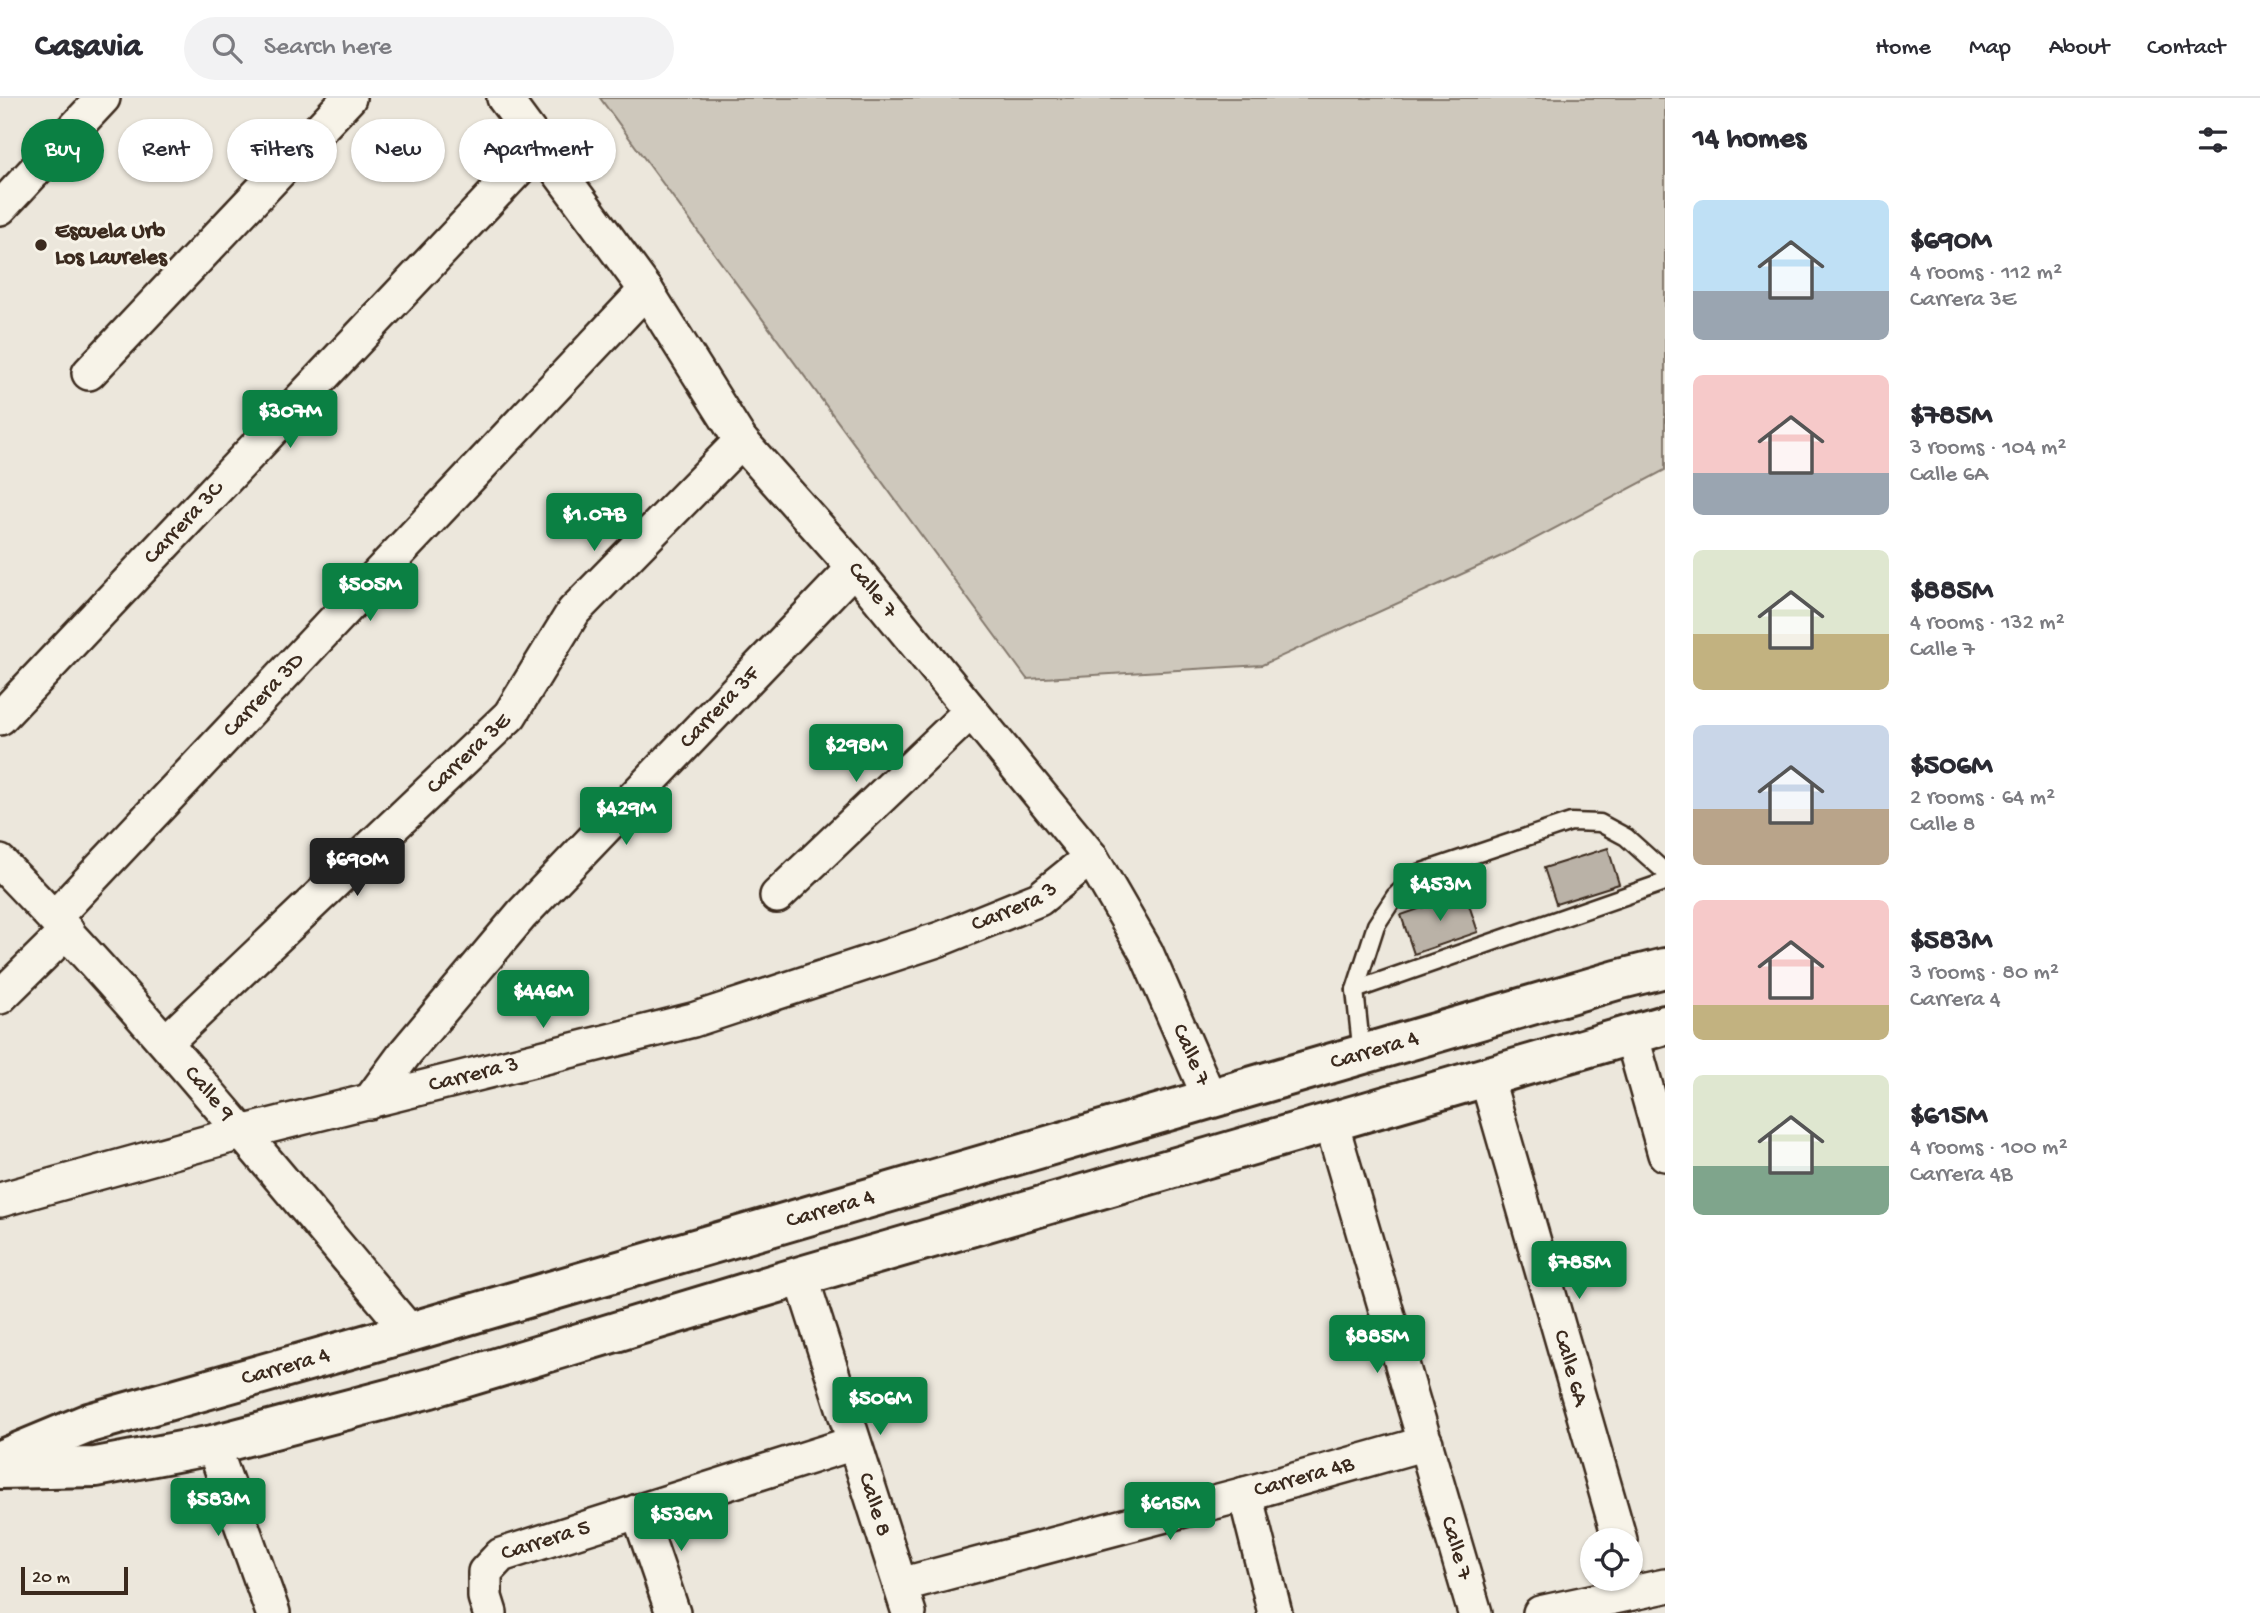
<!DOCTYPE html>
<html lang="en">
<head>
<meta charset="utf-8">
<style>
  body { margin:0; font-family:"Gochi Hand",sans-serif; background:#f2f2f3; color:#2b2b33; height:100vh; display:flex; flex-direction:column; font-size:26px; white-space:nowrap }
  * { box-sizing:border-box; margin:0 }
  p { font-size:23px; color:#7c7c81 }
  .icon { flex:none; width:38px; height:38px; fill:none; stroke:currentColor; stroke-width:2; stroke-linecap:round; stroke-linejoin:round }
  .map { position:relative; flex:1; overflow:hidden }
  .drawer { display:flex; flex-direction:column; background:#fff; width:595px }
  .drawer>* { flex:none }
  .top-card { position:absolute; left:21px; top:21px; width:665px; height:63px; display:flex; gap:14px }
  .controls { position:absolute; left:1580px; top:1430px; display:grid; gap:14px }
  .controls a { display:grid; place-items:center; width:63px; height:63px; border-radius:50%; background:#fff; box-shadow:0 2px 5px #0004; font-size:35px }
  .scale { position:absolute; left:21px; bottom:18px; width:107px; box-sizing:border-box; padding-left:7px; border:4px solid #3b2a1e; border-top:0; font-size:19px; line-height:24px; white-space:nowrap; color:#3b2a1e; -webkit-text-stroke:5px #f7f3e8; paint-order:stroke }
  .price { position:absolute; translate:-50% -60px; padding:0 16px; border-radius:7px; background:#0b8043; color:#fff; font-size:23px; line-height:46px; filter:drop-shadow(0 2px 4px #0008) }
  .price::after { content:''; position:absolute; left:50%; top:42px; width:21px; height:16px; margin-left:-10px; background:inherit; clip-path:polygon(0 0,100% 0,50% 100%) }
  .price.on { background:#222; color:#fff }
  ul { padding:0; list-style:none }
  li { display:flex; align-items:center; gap:21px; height:175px; padding:0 28px }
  li span { display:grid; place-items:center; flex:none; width:196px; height:140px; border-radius:10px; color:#555 }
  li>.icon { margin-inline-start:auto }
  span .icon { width:84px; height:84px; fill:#fffc; stroke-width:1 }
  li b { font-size:30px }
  h2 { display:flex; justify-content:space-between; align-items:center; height:84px; padding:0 28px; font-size:30px }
  .pill { padding:0 24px; border-radius:32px; background:#fff; box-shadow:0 2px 5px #0004; font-size:24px; line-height:63px }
  .pill.on { background:#0b8043; color:#fff }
  header { display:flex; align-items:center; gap:42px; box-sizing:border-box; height:98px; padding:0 35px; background:#fff; border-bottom:2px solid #e1e1e2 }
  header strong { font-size:33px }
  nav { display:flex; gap:38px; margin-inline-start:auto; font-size:24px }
  .search { width:490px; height:63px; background:#f2f2f3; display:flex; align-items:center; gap:18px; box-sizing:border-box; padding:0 24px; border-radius:38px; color:#7c7c81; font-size:26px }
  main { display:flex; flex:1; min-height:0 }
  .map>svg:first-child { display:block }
</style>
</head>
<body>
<header>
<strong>Casavia</strong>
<div class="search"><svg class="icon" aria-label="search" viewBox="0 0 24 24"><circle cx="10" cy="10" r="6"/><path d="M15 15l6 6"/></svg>Search here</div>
<nav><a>Home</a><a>Map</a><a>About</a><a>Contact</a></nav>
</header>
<main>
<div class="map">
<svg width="1665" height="1515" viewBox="0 0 1665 1515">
  <rect width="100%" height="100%" fill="#ece7dc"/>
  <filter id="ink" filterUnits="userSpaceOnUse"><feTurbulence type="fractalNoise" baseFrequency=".0143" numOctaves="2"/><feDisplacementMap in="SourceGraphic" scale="14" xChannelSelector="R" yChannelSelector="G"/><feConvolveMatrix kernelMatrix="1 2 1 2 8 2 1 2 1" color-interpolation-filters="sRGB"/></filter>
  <g filter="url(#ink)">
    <polygon fill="#cec8bc" stroke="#84796d" stroke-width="2" points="600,0 1665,0 1665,372 1508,455 1262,567 1027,581"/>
    <g fill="#bab2a7" stroke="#3b2a1e" stroke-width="2">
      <polygon points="1608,750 1619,786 1556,806 1544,770"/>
      <polygon points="1465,795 1478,834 1414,856 1401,817"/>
    </g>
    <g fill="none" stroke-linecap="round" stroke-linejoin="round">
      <g stroke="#3b2a1e" stroke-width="21">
        <g id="service">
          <polyline points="1355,892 1665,784"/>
          <polyline points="1362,957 1355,892 1376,827 1395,798 1419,775 1571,724 1600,725 1626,739 1665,774"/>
        </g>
      </g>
      <g stroke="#3b2a1e" stroke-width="38">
        <g id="minor">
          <path id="s1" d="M504,0L646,192L741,343L854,470L1091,759L1146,854L1210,1001"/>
          <polyline points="0,110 103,0"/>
          <polyline points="89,275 349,0"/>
          <path id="s2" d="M0,620L540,48"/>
          <path id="s3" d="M0,764C145,913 275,1075 410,1234"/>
          <polyline points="777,798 971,613"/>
          <path id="s4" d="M54,820L646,192"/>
          <polyline points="0,899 67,833"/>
          <polyline points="1631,936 1665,1056"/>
          <path id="s5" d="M166,944L510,617L574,513L741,343"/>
          <path id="s6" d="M1486,978L1620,1442"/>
          <path id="s7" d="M369,1004L406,954L522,816L854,470"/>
          <path id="s8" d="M1331,1024L1475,1515"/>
          <path id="s9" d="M0,1102L241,1035L693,922L940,841L1039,801L1091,759"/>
          <path id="s10" d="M801,1178L909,1515"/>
          <polyline points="213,1347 273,1515"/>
          <polyline points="1245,1396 1275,1515"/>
          <polyline points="638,1413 673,1515"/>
          <path id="s11" d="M900,1487L1245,1396L1426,1345"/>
          <path id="s12" d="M490,1515L485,1499V1474L501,1457L854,1345"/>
          <polyline points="1540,1515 1665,1488"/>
        </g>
      </g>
      <g stroke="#3b2a1e" stroke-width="44">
        <g id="primary">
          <path id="s13" d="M0,1362L89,1325L410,1234L1617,882L1665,870"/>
          <polyline points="0,1371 96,1369 213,1347 430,1290 801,1178 1665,927"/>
        </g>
      </g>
      <use href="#service" stroke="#f7f3e8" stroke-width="16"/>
      <use href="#minor" stroke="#f7f3e8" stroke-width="33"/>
      <use href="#primary" stroke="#f7f3e8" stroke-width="38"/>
    </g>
  </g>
  <circle fill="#3b2a1e" stroke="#f7f3e8" stroke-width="2.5" cx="41" cy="147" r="7"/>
  <g text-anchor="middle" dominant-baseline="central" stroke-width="6" stroke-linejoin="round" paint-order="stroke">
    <g font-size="23" font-weight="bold" fill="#3b2a1e" stroke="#f7f3e8" text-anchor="start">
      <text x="55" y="134">Escuela Urb<tspan x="55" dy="26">Los Laureles</tspan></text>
    </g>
    <g font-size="23" fill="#3b2a1e" stroke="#f7f3e8">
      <text stroke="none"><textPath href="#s2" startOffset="268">Carrera 3C</textPath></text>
      <text stroke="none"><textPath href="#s1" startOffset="616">Calle 7</textPath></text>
      <text stroke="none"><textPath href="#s4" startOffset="306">Carrera 3D</textPath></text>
      <text stroke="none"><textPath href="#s7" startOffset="528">Carrera 3F</textPath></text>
      <text stroke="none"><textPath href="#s5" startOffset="418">Carrera 3E</textPath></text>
      <text stroke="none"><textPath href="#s9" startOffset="1057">Carrera 3</textPath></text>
      <text stroke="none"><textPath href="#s13" startOffset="1435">Carrera 4</textPath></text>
      <text stroke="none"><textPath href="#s1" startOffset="1183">Calle 7</textPath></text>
      <text stroke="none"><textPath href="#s9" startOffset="490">Carrera 3</textPath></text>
      <text stroke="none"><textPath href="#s3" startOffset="312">Calle 9</textPath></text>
      <text stroke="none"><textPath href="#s13" startOffset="868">Carrera 4</textPath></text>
      <text stroke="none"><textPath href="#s13" startOffset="301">Carrera 4</textPath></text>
      <text stroke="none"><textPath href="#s6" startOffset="304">Calle 6A</textPath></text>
      <text stroke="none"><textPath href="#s11" startOffset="418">Carrera 4B</textPath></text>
      <text stroke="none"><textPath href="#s10" startOffset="240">Calle 8</textPath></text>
      <text stroke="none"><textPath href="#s12" startOffset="112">Carrera 5</textPath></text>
      <text stroke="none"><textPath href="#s8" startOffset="444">Calle 7</textPath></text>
    </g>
  </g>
</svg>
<div class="controls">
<a><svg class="icon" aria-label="locate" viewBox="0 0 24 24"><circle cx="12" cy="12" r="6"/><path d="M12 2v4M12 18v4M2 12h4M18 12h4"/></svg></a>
</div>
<div class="scale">20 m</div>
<b class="price" style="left:290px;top:352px">$307M</b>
<b class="price" style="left:594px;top:455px">$1.07B</b>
<b class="price" style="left:370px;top:525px">$505M</b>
<b class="price" style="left:856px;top:686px">$298M</b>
<b class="price" style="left:626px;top:749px">$429M</b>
<b class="price on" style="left:357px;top:800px">$690M</b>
<b class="price" style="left:1440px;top:825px">$453M</b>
<b class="price" style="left:543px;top:932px">$446M</b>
<b class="price" style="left:1579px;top:1203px">$785M</b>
<b class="price" style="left:1377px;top:1277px">$885M</b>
<b class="price" style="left:880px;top:1339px">$506M</b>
<b class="price" style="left:218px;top:1440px">$583M</b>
<b class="price" style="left:1170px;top:1444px">$615M</b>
<b class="price" style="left:681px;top:1455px">$536M</b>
<div class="top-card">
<a class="pill on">Buy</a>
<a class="pill">Rent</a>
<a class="pill">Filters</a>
<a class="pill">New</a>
<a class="pill">Apartment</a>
</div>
</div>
<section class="drawer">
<h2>14 homes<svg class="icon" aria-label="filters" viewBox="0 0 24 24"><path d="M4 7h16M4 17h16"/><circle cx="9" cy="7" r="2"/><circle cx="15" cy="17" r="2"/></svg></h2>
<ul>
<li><span style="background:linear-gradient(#bfe0f5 65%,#9aa5b1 0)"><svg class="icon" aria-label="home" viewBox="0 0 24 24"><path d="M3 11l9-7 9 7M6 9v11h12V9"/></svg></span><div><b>$690M</b><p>4 rooms · 112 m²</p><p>Carrera 3E</p></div></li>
<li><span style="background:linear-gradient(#f6c9c9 70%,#9aa5b1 0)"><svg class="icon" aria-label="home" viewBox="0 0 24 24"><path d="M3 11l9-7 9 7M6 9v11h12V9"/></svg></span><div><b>$785M</b><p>3 rooms · 104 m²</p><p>Calle 6A</p></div></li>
<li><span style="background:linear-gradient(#dfe7d0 60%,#c2b280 0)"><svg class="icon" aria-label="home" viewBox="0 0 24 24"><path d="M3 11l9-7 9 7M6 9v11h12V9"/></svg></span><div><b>$885M</b><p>4 rooms · 132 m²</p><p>Calle 7</p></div></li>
<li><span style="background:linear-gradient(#c9d6e8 60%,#b9a48a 0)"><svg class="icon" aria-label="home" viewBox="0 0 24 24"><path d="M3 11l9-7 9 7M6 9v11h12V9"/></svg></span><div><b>$506M</b><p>2 rooms · 64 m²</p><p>Calle 8</p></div></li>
<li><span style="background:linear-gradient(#f6c9c9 75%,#c2b280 0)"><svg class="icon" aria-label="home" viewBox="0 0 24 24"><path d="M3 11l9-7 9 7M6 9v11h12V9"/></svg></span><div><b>$583M</b><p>3 rooms · 80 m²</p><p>Carrera 4</p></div></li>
<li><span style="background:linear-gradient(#dfe7d0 65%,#7fa58c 0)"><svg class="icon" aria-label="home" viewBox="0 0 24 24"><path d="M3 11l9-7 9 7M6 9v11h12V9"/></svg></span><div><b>$615M</b><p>4 rooms · 100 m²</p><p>Carrera 4B</p></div></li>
</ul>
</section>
</main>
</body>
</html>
